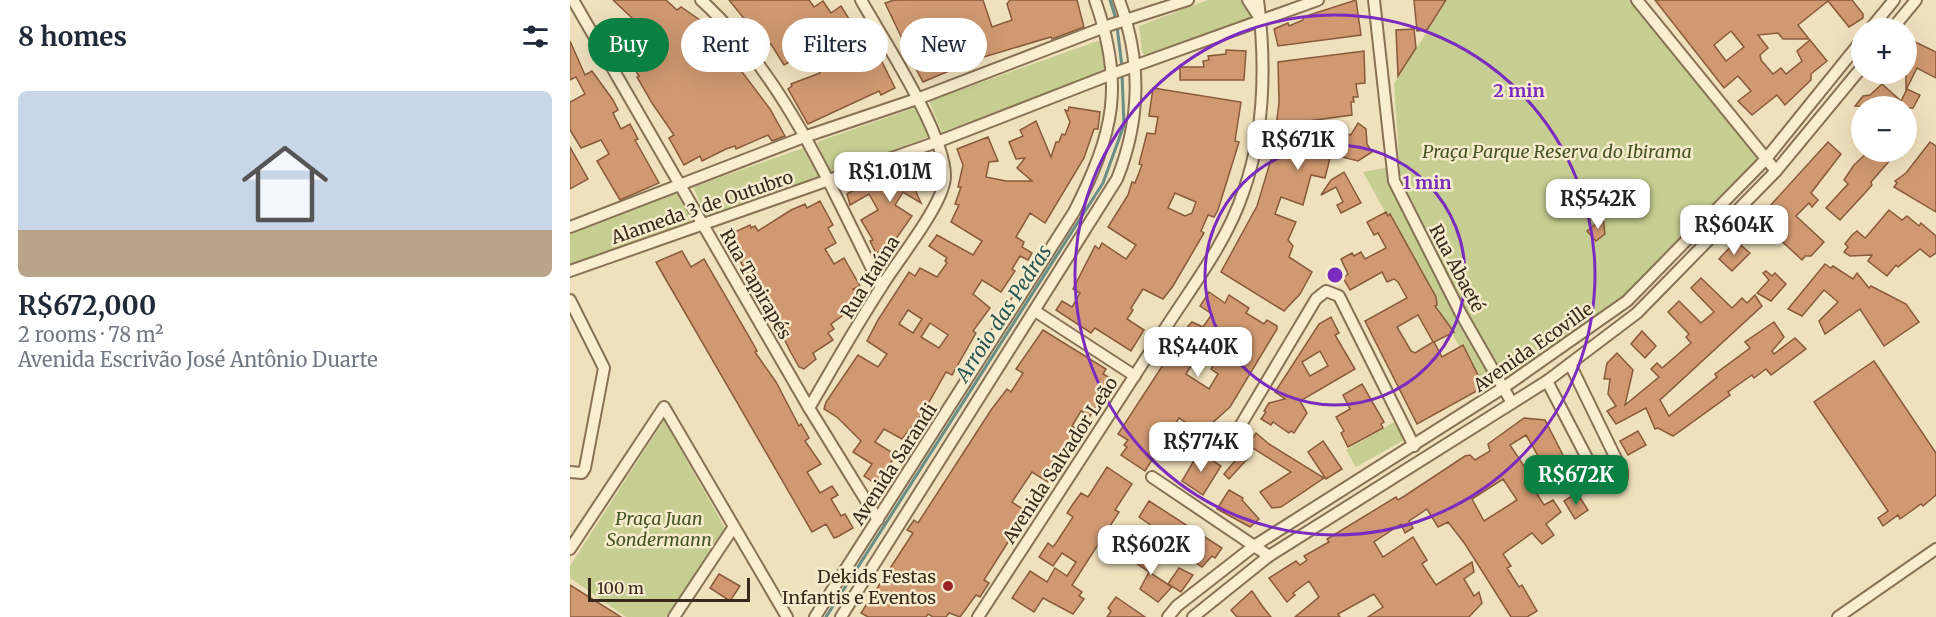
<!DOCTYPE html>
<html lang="en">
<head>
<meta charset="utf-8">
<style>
  body { margin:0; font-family:Merriweather,serif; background:#f6f6f7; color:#1f2937; height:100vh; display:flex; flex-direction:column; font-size:22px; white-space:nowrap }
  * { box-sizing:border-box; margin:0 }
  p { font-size:20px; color:#747a83 }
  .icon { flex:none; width:33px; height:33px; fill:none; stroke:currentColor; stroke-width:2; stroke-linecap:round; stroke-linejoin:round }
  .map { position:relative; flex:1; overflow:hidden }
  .details { display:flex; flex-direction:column; background:#fff; width:570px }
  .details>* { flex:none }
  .banner { position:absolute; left:18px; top:18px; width:570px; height:54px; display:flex; gap:12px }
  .fabs { position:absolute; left:1281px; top:18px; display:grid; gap:12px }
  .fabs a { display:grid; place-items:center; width:66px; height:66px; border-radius:50%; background:#fff; box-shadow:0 6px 24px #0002; font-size:30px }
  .scale { position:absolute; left:18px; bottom:15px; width:162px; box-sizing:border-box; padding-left:6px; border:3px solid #37291b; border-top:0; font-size:16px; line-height:21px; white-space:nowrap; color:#37291b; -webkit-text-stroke:4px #f7ebcd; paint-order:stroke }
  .price { position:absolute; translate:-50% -51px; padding:0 14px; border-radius:12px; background:#fff; color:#222; font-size:20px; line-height:39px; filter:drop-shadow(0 2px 3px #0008) }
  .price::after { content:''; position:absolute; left:50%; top:36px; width:18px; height:14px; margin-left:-9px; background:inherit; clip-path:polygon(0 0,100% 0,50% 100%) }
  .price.active { background:#0b8043; color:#fff }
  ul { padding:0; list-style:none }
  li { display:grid; align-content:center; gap:12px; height:318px; padding:0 18px }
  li+li { border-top:2px solid #e0e1e3 }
  li span { display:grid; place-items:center; height:186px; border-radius:9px; color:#555 }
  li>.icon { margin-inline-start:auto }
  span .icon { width:108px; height:108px; fill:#fffc; stroke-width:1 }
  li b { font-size:26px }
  h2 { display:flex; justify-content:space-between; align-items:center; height:72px; padding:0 18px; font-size:26px }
  .tag { padding:0 21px; border-radius:27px; background:#fff; box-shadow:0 6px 24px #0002; font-size:21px; line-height:54px }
  .tag.active { background:#0b8043; color:#fff }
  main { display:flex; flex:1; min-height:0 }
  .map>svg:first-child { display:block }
</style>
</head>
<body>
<main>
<section class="details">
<h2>8 homes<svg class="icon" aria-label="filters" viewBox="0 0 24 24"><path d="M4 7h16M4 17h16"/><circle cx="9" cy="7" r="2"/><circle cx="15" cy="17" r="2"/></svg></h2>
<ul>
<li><span style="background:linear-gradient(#c9d6e8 75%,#b9a48a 0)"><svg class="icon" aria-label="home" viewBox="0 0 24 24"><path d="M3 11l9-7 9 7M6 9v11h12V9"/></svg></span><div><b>R$672,000</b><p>2 rooms · 78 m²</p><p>Avenida Escrivão José Antônio Duarte</p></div></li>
</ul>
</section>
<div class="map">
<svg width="1366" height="617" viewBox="0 0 1366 617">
  <rect width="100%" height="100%" fill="#f0e1bd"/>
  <g fill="#c6ce91">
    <polygon points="638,0 673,0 681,17 576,57 572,52 569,26"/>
    <polygon points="877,0 1060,0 1188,159 1055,297 915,393 793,172 825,166 830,174 824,84"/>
    <polygon points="533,39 538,71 372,132 359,101"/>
    <polygon points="347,107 361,136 261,173 247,142"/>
    <polygon points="236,147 249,177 138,220 123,187"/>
    <polygon points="111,192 126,221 0,267 0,233"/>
    <polygon points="94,420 155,528 96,617 56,617 0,578 0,566"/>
    <polygon points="824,422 834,440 786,467 776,450"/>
  </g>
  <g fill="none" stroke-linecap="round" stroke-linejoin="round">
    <g stroke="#688e85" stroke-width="3">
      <polyline points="540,0 546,19"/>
      <polyline points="547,26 552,67"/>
      <polyline points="256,617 533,183 554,125 552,73"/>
    </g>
  </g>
  <g fill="#d09971" stroke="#885a3a" stroke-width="1.5" fill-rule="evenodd">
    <polygon points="43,0 96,0 107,10 111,7 130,20 139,28 114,53 125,66 151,44 200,109 215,136 202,141 198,135 166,149 165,146 156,149 132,161 130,156 114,165 99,138 104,135 82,103 67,77 69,76 51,48 60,43 49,32 62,18"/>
    <polygon points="159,0 239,0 244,7 253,1 261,13 271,6 301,54 307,52 325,88 311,95 309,91 238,124 218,89 222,86 221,84 250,73 237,52 214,65 201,44 197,47"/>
    <polygon points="324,0 413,0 422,27 442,20 437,4 440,0 507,0 514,27 482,39 481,37 407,59 353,82 344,65 339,45 336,47 315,3"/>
    <polygon points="786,0 791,35 708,46 704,29 718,23 719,26 733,20 733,17"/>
    <polygon points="844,0 876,0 857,30 847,31"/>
    <path d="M1085,0H1282L1293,14V18L1279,27L1258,1L1228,25L1239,39H1213L1208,33L1188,35L1198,48L1190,55L1191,60L1203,74L1211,68L1216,74L1232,61L1227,51L1240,40L1257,61L1241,74V80L1215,105L1207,95L1182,115L1168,101L1181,91L1168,76L1154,88ZM1161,31L1174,47L1156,61L1144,45Z"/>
    <polygon points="844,29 846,48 828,76 826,30"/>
    <polygon points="1341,40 1366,52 1366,78 1347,68 1336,90 1336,42"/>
    <polygon points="0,41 15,75 22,71 43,100 48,110 43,113 51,129 60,124 68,139 65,140 89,183 50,200 27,161 39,154 31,140 11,148 0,130 0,102 15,94 6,77 0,80"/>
    <polygon points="656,50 676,51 674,80 610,80 610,67 634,67 633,61 639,60 638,56 656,54"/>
    <polygon points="794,51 795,83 786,84 788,97 783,97 784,102 781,102 782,115 731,122 781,135 788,123 796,129 797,144 802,152 788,161 761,154 755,178 741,175 733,205 711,197 705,214 726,222 718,240 723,246 719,257 742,272 730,294 714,311 651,272 687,206 706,143 736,151 740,130 706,126 709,103 708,62"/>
    <polygon points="1312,84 1331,101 1337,89 1350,95 1343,108 1285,106 1293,96 1300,95"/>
    <path d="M583,88L671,102L665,141L669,142L648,210L644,217L638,215L631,231L634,233L603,286L593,299L573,289L561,308L563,310L557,319L574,330L561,351L525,328L521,333L486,310L492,301L502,307L510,293L503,289L525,246L529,249L532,243L556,259L566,245L538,227L558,195L562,182L565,183L572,165L569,164L577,133L585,134L588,117L579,116ZM605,193L626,202L622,213L615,216L598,208Z"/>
    <path d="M499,107L530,112L528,129H524L514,158L475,223L460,213L446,237L454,242L452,247L462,253L458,260L450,256L442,269L445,271L431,292L412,280L403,294L420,308L403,331L406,333L382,375L376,372L354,411L332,439L314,429L305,442L326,455L306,484L294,476L302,464L283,452L291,441L267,417L254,409L256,402L288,355L308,367L317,354L297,341L308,320L339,272L345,276L350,268L367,277L377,263L375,261L377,258L359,246L367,235L403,255L412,241L381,222L389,205L385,204L391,187H388L393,165L387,149L418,137L428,161L419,162L416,177L436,181H462L447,168L455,158L446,159L439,142L453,136L450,130L466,121L481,157L486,142H489L492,134L495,135L500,122L495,110L498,111ZM338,310L352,319L343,333L329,324ZM360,323L378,335L369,348L351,337Z"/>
    <polygon points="1258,142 1271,154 1241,193 1248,200 1242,207 1239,203 1226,216 1254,242 1241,256 1235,256 1232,260 1188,219"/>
    <polygon points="1360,142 1366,146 1366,212 1324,187 1327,183 1325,181 1336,173"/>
    <polygon points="0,147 18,179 0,189"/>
    <polygon points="1298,152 1327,152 1301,182 1302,185 1294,194 1270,220 1256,208 1278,184 1274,180 1284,165"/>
    <polygon points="353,161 361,183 360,189 343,185 351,203 333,192 325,205 342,216 321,246 306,253 300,241 303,240 291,220 308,210 299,194 280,205 277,194 318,172 319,175"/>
    <polygon points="774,172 791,203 771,213 767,205 773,202 766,187 751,195 761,180"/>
    <polygon points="250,201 263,225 258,228 266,243 255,249 264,264 274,258 290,286 283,289 293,295 288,302 270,312 272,316 261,324 264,329 258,333 263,340 243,353 246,359 234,369 229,367 220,351 211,332 215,329 206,314 182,273 178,275 156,236 180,225 181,228 185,226 188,231 221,210 235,204 237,208"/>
    <polygon points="1319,210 1332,220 1337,216 1349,226 1351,223 1366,236 1366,253 1360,257 1350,249 1328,267 1326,265 1317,276 1298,261 1302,255 1280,256 1274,252 1278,247 1275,244 1282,235 1287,231 1295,238 1297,236"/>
    <path d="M816,212L818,216L820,214L866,297L867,305L865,306L884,332L864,342L872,357L893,345L914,387L847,424L795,321L837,298L828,282L824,279L817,282L812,272L780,290L773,278L778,274L771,259L782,253L784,256L791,252L795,259L816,248L808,233L804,235L797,222ZM848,315L863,342L845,353L841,351L827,327Z"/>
    <polygon points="1033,218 1035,234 1026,241 1017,231"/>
    <polygon points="1166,241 1180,253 1162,271 1149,259"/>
    <polygon points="112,251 121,267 134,259 181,340 187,351 185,352 206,382 229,426 231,424 239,438 235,441 251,464 237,472 250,493 262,486 268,495 261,499 271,516 275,514 283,528 269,536 264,538 256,524 242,532 95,278 86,262"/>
    <polygon points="1255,264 1261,268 1263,266 1283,279 1287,273 1299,288 1301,286 1336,304 1349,322 1314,346 1290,309 1255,334 1249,321 1268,302 1254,290 1232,316 1218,309"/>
    <polygon points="1196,271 1202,276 1205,273 1216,284 1201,301 1187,293 1199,280 1193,273"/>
    <polygon points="1131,278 1162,308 1172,298 1177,303 1185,295 1192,306 1090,400 1099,416 1147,377 1145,374 1180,348 1175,342 1204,322 1214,337 1202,351 1204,354 1225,338 1236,349 1201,375 1196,369 1184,378 1182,375 1158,392 1160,395 1103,436 1088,428 1085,429 1076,408 1046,424 1037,411 1046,406 1038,394 1040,379 1034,379 1037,363 1047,353 1063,370 1055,405 1089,377 1081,369 1087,363 1092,368 1121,343 1116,337 1119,334 1098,312 1109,301 1131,323 1144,312 1121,288"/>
    <path d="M639,292L655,303L659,295L679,308L676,313L694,324L697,320L707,326V329L660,407L639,426L642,428L637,436L609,418L575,471L551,455L557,447L554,445L558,440L548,434L619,325L622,322L633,327L642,314L630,306ZM651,353L641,369L648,374L639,389L616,374L626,358Z"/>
    <path d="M761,317L769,333L765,335L785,369L730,401L737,413L724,433L721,431L719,433L703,422L701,425L691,419L696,412L694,411L699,403L715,399L705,392L749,324ZM750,351L758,366L740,376L732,362Z"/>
    <polygon points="473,330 536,369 533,374 542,379 537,389 520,416 511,411 502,426 510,431 478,482 462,472 442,502 457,512 414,580 419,583 410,597 406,595 390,617 379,613 376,617 363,617 358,614 356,617 298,617 291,613 343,533 337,530 344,520 348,523 421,410 437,389 441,392 453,373 446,369"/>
    <polygon points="1072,331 1086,346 1075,358 1061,344"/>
    <polygon points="1304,361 1366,453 1366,495 1353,506 1351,504 1330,519 1328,515 1313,526 1308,518 1318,511 1244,402"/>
    <polygon points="792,384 814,422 811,424 813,428 778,447 771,433 774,431 766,417 780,409 773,395"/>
    <path d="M954,418L975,420L998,465L986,472L989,477L965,491L974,505L983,500L991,512L976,524L984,535L972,544L962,533L933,554L941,566L937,568L949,587L952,585L967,611L957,617H941L895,544L878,522L868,527L857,509L839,521L843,528L835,533L831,524L804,542L813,557L843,537L857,560L852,564L866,585L902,562L904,572L894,579L904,596L909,592L912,603L899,617H798L813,607L804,594L768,614L770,617H725L749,597L739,581L723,593L725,595L717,602L699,578L726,561L730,565L737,560L734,556L759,542L757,539L826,497L828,500L833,497L895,456L900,455L905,460L920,451L918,444ZM956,435L970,459L956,469L940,445ZM933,479L947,500L914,521L902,499Z"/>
    <polygon points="1068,431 1076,445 1058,455 1050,441"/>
    <polygon points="686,433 699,444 754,478 711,507 702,508 690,492 721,472 678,445"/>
    <polygon points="753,441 772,469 756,479 738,452"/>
    <polygon points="674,450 680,456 659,479 654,474"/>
    <polygon points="629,452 651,466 633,495 612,481"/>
    <polygon points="537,467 562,484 545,510 549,512 502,585 512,592 509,596 514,599 503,614 473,598 464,612 442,598 460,571 477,582 485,568 497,576 506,562 492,553 483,566 469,557 478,543 483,547 486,543 503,517 497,513 503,504 511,493 518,497"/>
    <polygon points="659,490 673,498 672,500 689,519 680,527 647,509"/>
    <polygon points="1007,493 1018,510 1005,519 994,501"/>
    <polygon points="579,501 652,548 645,558 642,556 632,567 584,535 587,531 585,528 569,517"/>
    <polygon points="572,548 589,557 579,572 602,587 588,602 570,589 579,572 563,561"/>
    <polygon points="609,568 623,575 611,592 598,584"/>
    <polygon points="149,574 170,586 160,601 140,588"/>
    <polygon points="0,585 51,617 0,617"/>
    <polygon points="682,591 693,607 701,617 667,617 661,610"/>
    <polygon points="546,597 575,617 537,617 541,611 538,608"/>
  </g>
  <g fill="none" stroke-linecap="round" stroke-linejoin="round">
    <g stroke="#887155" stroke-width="14">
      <g id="minor">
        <polyline points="3,0 239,408 308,520"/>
        <path d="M131,0C215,76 261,188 311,287"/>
        <polyline points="678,0 689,17"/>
        <polyline points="804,0 824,181 890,312 942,403"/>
        <polyline points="1067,0 1206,171"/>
        <polyline points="1301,28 1324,0"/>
        <polyline points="1323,28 1346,0"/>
        <polyline points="0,227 234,137 347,99 540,25 618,0"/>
        <polyline points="0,271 367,142 542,74 748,0"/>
        <polyline points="0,300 34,368 15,468 12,473 0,472"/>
        <polyline points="465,311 565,376"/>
        <polyline points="977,381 1030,483 1034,487 1040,487 1052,478 1052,471 1000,364"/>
        <path d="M239,408C263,367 286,326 312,286C327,261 375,203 375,176C375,133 313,39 291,0"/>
        <polyline points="666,433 746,299 756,291 769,296 844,446"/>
        <polyline points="582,477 699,556"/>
        <polyline points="0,549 94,407 217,617"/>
        <polyline points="104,617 163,528"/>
        <path d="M245,617L504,212C544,133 555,85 525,0"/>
        <path d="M271,617L547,179C571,119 572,61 549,0"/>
        <path d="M408,617C469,523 531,429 591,335C620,289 656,244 673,193C695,132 696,64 688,0"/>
        <polyline points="598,617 607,606 684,546 933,388 1057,301 1195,160 1292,40"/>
        <polyline points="623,617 699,556 977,381 1067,313 1206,171 1292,67"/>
        <polyline points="1268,617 1366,549"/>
      </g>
    </g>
    <use href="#minor" stroke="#faeed0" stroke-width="10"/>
  </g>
  <g fill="none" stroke="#7b2cbf" stroke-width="3">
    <circle cx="765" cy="275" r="130"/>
    <circle cx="765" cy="275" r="260"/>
  </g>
  <circle fill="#9a2323" stroke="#f7ebcd" stroke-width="2" cx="378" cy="586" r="6"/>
  <g text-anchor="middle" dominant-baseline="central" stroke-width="5" stroke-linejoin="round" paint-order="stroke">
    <g font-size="18" font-style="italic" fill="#465420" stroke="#f7ebcd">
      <text x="987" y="151">Praça Parque Reserva do Ibirama</text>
      <text x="89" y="518">Praça Juan<tspan x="89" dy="21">Sondermann</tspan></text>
    </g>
    <g font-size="18" fill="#37291b" stroke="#f7ebcd">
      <text transform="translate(132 207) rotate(-19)">Alameda 3 de Outubro</text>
      <text transform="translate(887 268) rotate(62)">Rua Abaeté</text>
      <text transform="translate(300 277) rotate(-58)">Rua Itaúna</text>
      <text transform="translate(186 284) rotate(60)">Rua Tapirapés</text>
      <text transform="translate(963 347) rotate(-35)">Avenida Ecoville</text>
      <text transform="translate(490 460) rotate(-57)">Avenida Salvador Leão</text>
      <text transform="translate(324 464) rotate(-57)">Avenida Sarandi</text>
    </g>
    <g font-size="18" fill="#37291b" stroke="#f7ebcd" text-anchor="end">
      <text x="366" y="576">Dekids Festas<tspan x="366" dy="21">Infantis e Eventos</tspan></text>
    </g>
    <g font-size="20" font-style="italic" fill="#295755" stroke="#f7ebcd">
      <text transform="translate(433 313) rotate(-57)">Arroio das Pedras</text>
    </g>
  </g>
  <circle cx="765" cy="275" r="9" fill="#7b2cbf" stroke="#f7ebcd" stroke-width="3"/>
  <g font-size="18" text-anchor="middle" font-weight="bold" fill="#7b2cbf" stroke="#f7ebcd" stroke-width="5" stroke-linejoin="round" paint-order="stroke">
    <text x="949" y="97">2 min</text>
    <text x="857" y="189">1 min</text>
  </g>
</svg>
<div class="fabs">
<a>+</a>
<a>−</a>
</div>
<div class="scale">100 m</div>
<b class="price" style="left:728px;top:171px">R$671K</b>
<b class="price" style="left:320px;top:203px">R$1.01M</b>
<b class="price" style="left:1028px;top:230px">R$542K</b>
<b class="price" style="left:1164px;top:256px">R$604K</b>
<b class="price" style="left:628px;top:378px">R$440K</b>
<b class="price" style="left:631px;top:473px">R$774K</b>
<b class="price active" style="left:1006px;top:506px">R$672K</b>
<b class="price" style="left:581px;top:576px">R$602K</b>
<div class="banner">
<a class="tag active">Buy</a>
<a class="tag">Rent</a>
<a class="tag">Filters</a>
<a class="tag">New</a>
</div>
</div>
</main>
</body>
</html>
